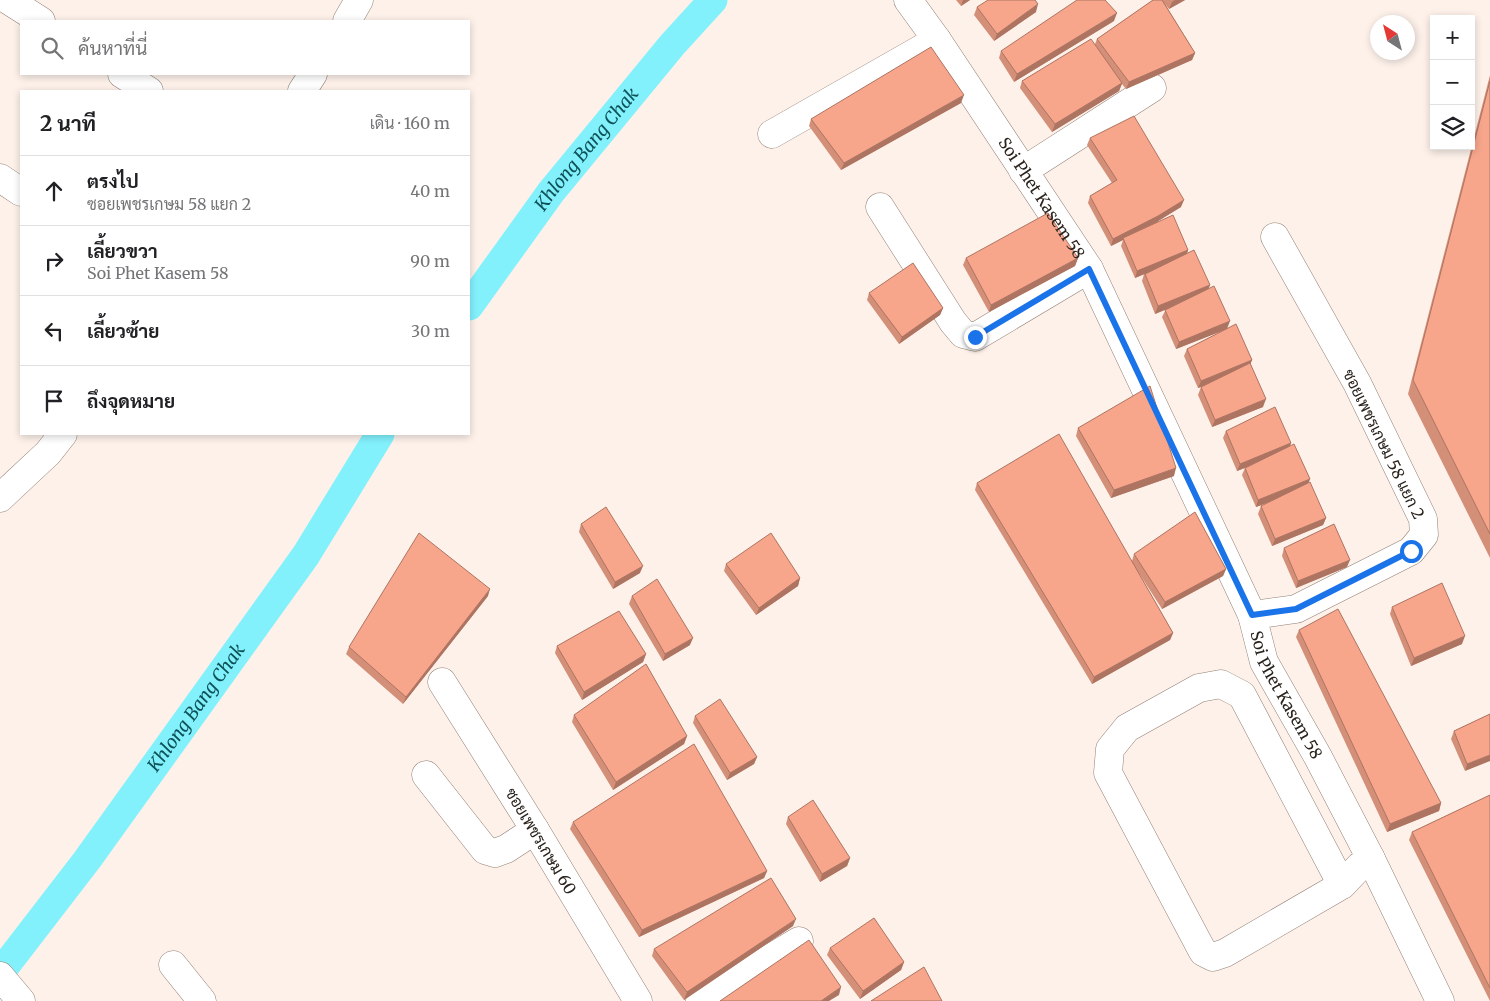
<!DOCTYPE html>
<html lang="th">
<meta charset="utf-8">
<style>
:root{--surface:#fff;--page:#f6f6f6;--text:#202124;--muted:#757577;--line:#e0e0e0}
body{margin:0;font-family:Merriweather,Sarabun,serif;background:var(--page);color:var(--text)}
.controls{position:absolute;right:15px;top:15px;display:grid;overflow:hidden;border-radius:0px;box-shadow:0 2px 8px #0003}
.controls button{width:45px;height:45px;display:grid;place-items:center;padding:0;border:0;border-bottom:1px solid var(--line);background:var(--surface);color:var(--text);font:25px sans-serif}
.compass{position:absolute;left:1370px;top:15px;width:45px;height:45px;border-radius:50%;background:var(--surface);box-shadow:0 2px 8px #0003;rotate:324deg}
.stop{position:absolute;width:15px;height:15px;margin:-11px;border:4px solid #1a73e8;border-radius:50%;background:#fff}
.stop.end{background:#1a73e8;border-color:#fff;box-shadow:0 1px 5px #0008}
.list{margin:0;padding:0;list-style:none}
h2{display:flex;justify-content:space-between;align-items:center;height:65px;margin:0;padding:0 20px;font-size:21px}
h2 small{font-size:16px;font-weight:400;color:var(--muted)}
.list li{display:grid;grid-template-columns:32px 1fr auto;gap:15px;align-items:center;box-sizing:border-box;height:70px;padding:0 20px;border-top:1px solid var(--line)}
.list b{display:block;font-size:19px;white-space:nowrap}
.list p{margin:0;font-size:16px;white-space:nowrap;color:var(--muted)}
.list em{font-size:16px;font-style:normal;color:var(--muted)}
.icon{flex:none;width:28px;height:28px;fill:none;stroke:currentColor;stroke-width:2;stroke-linecap:round;stroke-linejoin:round}
.map{position:relative;flex:none;width:1490px;height:1001px;overflow:hidden}
.search{position:absolute;background:var(--surface);box-shadow:0 2px 8px #0003;left:20px;top:20px;width:450px;height:55px;display:flex;align-items:center;gap:12px;box-sizing:border-box;padding:0 18px;border-radius:0px;color:var(--muted);font-size:19px}
.panel{position:absolute;background:var(--surface);box-shadow:0 2px 8px #0003;left:20px;top:90px;width:450px;height:345px;border-radius:0px}
.map>svg:first-child{display:block}
.lines{fill:none;stroke-linecap:round;stroke-linejoin:round}
.canal{stroke:#82f1fc;stroke-width:29}
.minor-casing{stroke:#938177;stroke-width:29}
.major-casing{stroke:#938177;stroke-width:29}
.minor{stroke:#fff;stroke-width:28}
.major{stroke:#fff;stroke-width:28}
.wall{fill:#d48f78}
.shaded-wall{fill:#ad7462}
.building{fill:#f7a68c;stroke:#ad7462}
.route{stroke:#1a73e8;stroke-width:6}
.labels{text-anchor:middle;stroke-width:4.5;stroke-linejoin:round;paint-order:stroke}
.street-label{font-size:16px;fill:#2a231e;stroke:#fff}
.water-label{font-size:18px;font-style:italic;fill:#0e5258;stroke:#fff}
</style>
<div class="map">
<svg width="1490" height="1001" viewBox="0 0 1490 1001">
<rect width="100%" height="100%" fill="#fdf1ea"/>
<g class="lines">
<g class="canal">
<path id="s1" d="M469,306L551,192L672,45L713,0"/>
<path id="s2" d="M0,973L87,860L306,555L380,434"/>
</g>
<defs>
<g id="minor">
<path d="M8,0L41,21"/>
<path id="s3" d="M908,0L937,40L1089,269L1252,615L1264,662L1318,757L1371,859L1440,1001"/>
<path d="M347,21L359,0"/>
<path d="M122,74L149,91"/>
<path d="M302,91L313,74"/>
<path d="M772,134L937,40"/>
<path d="M1023,171L1152,88"/>
<path d="M0,178L21,192"/>
<path d="M880,207L953,322L963,334L975,337L1089,269"/>
<path d="M0,498L48,453L63,434"/>
<path d="M1252,615L1296,609L1411,551L1424,535L1423,519L1357,383L1275,237"/>
<path d="M442,682L535,830L638,1001"/>
<path d="M426,775L485,850L495,853L506,849L535,830"/>
<path d="M1342,885L1242,695L1221,684L1199,688L1127,728L1110,749L1108,773L1203,952L1213,957L1225,953L1342,885L1360,866L1371,859"/>
<path d="M173,965L202,1001"/>
<path d="M700,1001L799,941"/>
</g>
<path id="major" d="M0,976L21,1001"/>
</defs>
<use href="#minor" class="minor-casing"/>
<use href="#major" class="major-casing"/>
<use href="#minor" class="minor"/>
<use href="#major" class="major"/>
</g>
<path class="wall" d="M956,0H970L961,6Z
M1153,0H1185L1169,9L1165,4L1195,53L1192,60L1126,89L1122,84L1119,91L1052,132L1020,88L1022,81L1095,44L1097,39Z
M977,7L1036,12L994,41L974,15Z
M1114,21L1014,82L999,58L1001,51Z
M1490,75V558L1408,394Z
M961,103L841,170L809,126L811,119Z
M1090,138L1181,207L1158,221L1188,250L1187,253L1210,285L1208,289L1227,329L1252,360L1250,365L1263,407L1212,427L1198,395L1201,387L1206,385L1198,388L1184,356L1187,349L1227,329L1176,349L1162,317L1166,309L1155,314L1142,281L1144,274L1135,278L1121,246L1123,240L1111,246L1088,203L1090,196L1112,183L1087,145Z
M966,258H1078L1075,266L989,312L963,265Z
M869,293L943,308L940,315L899,344L867,300Z
M1078,428L1174,476L1111,498L1076,436Z
M1226,431L1291,443L1290,446L1310,479L1308,483L1326,518L1323,525L1272,546L1258,514L1261,506L1273,501L1256,507L1242,475L1245,468L1237,471L1223,438Z
M977,483L1132,561L1134,554L1226,569L1223,576L1162,609L1135,567L1173,633L1170,640L1092,684L975,490Z
M581,524L640,573L613,589L579,532Z
M1284,548L1347,567L1296,588L1282,556Z
M726,564L800,578L798,586L756,615L724,571Z
M488,596L403,704L346,654L349,647Z
M632,596L690,645L663,661L629,604Z
M1392,607L1462,644L1411,666L1390,614Z
M1299,630L1441,803L1439,811L1387,832L1296,637Z
M557,646L646,654L643,662L582,700L555,653Z
M1490,714L1465,771L1451,739L1454,731Z
M574,715L687,736L684,744L613,790L572,722Z
M695,716L757,757L754,764L727,780L693,723Z
M1490,795V1001L1409,840L1412,832Z
M788,817L850,858L847,866L820,882L786,824Z
M573,822L767,871L764,878L639,937L570,829Z
M793,926L684,1000L652,956L654,949Z
M830,948L904,962L901,970L860,999L827,955Z"/>
<path class="shaded-wall" d="M963,0H970L961,6Z
M1175,0H1185L1169,9L1172,2Z
M1038,4L1036,12L994,41L997,34Z
M1117,13L1114,21L1014,82L1017,74Z
M1195,53L1192,60L1126,89L1129,82Z
M1122,83L1119,91L1052,132L1055,124Z
M964,95L961,103L841,170L844,163Z
M1184,200L1181,207L1155,223L1123,238V240L1111,246L1113,239Z
M1188,250L1186,257L1135,278L1137,271Z
M1078,258L1075,266L989,312L991,305Z
M1210,285L1207,293L1155,314L1158,306Z
M943,308L940,315L899,344L902,337Z
M1230,321L1227,329L1176,349L1179,342Z
M1252,360L1249,367L1198,388L1201,381Z
M1266,399L1263,407L1212,427L1215,420Z
M1291,443L1288,450L1237,471L1240,464Z
M1176,468L1174,476L1111,498L1114,490Z
M1310,479L1307,487L1256,507L1258,500Z
M1326,518L1323,525L1272,546L1275,539Z
M1350,560L1347,567L1296,588L1298,581Z
M643,566L640,573L613,589L615,582Z
M1226,569L1223,576L1162,609L1165,602Z
M800,578L798,586L756,615L759,608Z
M490,589L488,596L403,704L406,697Z
M1173,633L1170,640L1092,684L1094,677Z
M1465,636L1462,644L1411,666L1414,658Z
M693,638L690,645L663,661L665,654Z
M646,654L643,662L582,700L584,692Z
M687,736L684,744L613,790L616,782Z
M1490,755V761L1465,771L1467,764Z
M757,757L754,764L727,780L730,773Z
M1441,803L1439,811L1387,832L1390,824Z
M850,858L847,866L820,882L822,874Z
M767,871L764,878L639,937L642,930Z
M796,919L793,926L684,1000L687,992Z
M904,962L901,970L860,999L863,991Z
M841,987L839,995L829,1001H821Z"/>
<path class="building" d="M988,0H1035L1038,4L997,34L977,7Z
M1077,0H1105L1117,13L1017,74L1001,51Z
M1153,0H1162L1195,53L1129,82L1097,39Z
M1091,39L1122,83L1055,124L1022,81Z
M931,47L964,95L844,163L811,119Z
M1490,81V534L1413,380Z
M1134,116L1184,200L1158,216L1113,239L1090,196L1117,180L1090,138Z
M1048,213L1078,258L991,305L966,258Z
M1173,215L1188,250L1137,271L1123,238Z
M1194,250L1210,285L1158,306L1145,274Z
M913,263L943,308L902,337L869,293Z
M1214,286L1230,321L1179,342L1165,310Z
M1236,324L1252,360L1201,381L1187,349Z
M1250,363L1266,399L1215,420L1201,387Z
M1150,386L1176,468L1114,490L1078,428Z
M1275,407L1291,443L1240,464L1226,431Z
M1059,434L1173,633L1094,677L977,483Z
M1294,444L1310,479L1258,500L1245,468Z
M1310,482L1326,518L1275,539L1261,506Z
M606,507L643,566L615,582L581,524Z
M1195,512L1226,569L1165,602L1134,554Z
M1334,524L1350,560L1298,581L1284,548Z
M419,533L490,589L406,697L349,647Z
M771,533L800,578L759,608L726,564Z
M657,579L693,638L665,654L632,596Z
M1442,583L1465,636L1414,658L1392,607Z
M1338,609L1441,803L1390,824L1299,630Z
M619,611L646,654L584,692L557,646Z
M646,664L687,736L616,782L574,715Z
M720,699L757,757L730,773L695,716Z
M1490,714V755L1467,764L1454,731Z
M694,744L767,871L642,930L573,822Z
M1490,795V988L1412,832Z
M813,800L850,858L822,874L788,817Z
M771,878L796,919L687,992L654,949Z
M874,918L904,962L863,991L830,948Z
M809,940L841,987L821,1001H720Z
M924,967L942,1001H871Z"/>
<g class="lines">
<path class="route" d="M975,337L1089,269L1252,615L1296,609L1411,551"/>
</g>
<g class="labels">
<g class="street-label">
<text dy="6" stroke="none"><textPath href="#s3" startOffset="239">Soi Phet Kasem 58</textPath></text>
<text transform="translate(1384 444) rotate(64)" y="6">ซอยเพชรเกษม 58 แยก 2</text>
<text dy="6" stroke="none"><textPath href="#s3" startOffset="794">Soi Phet Kasem 58</textPath></text>
<text transform="translate(541 841) rotate(59)" y="6">ซอยเพชรเกษม 60</text>
</g>
<g class="water-label">
<text dy="6" stroke="none"><textPath href="#s1" startOffset="196">Khlong Bang Chak</textPath></text>
<text dy="6" stroke="none"><textPath href="#s2" startOffset="330">Khlong Bang Chak</textPath></text>
</g>
</g>
</svg>
<div class="controls">
<button>+</button>
<button>−</button>
<button><svg class="icon" aria-label="layers" viewBox="0 0 24 24"><path d="M12 4l9 5-9 5-9-5zM3 14l9 5 9-5"/></svg></button>
</div>
<svg class="compass" viewBox="-18 -18 36 36"><path d="M0-13l5 13h-10z" fill="#e53935"/><path d="M0 13l5-13h-10z" fill="#757577"/></svg>
<div class="stop" style="left:1411px;top:551px"></div>
<div class="stop end" style="left:975px;top:337px"></div>
<div class="search"><svg class="icon" aria-label="search" viewBox="0 0 24 24"><circle cx="10" cy="10" r="6"/><path d="M15 15l6 6"/></svg>ค้นหาที่นี่</div>
<section class="panel">
<h2>2 นาที<small>เดิน · 160 m</small></h2>
<ul class="list">
<li><svg class="icon" aria-label="ahead" viewBox="0 0 24 24"><path d="M12 20V5M6 11l6-6 6 6"/></svg><div><b>ตรงไป</b><p>ซอยเพชรเกษม 58 แยก 2</p></div><em>40 m</em></li>
<li><svg class="icon" aria-label="right" viewBox="0 0 24 24"><path d="M7 20v-9h11M14 6l5 5-5 5"/></svg><div><b>เลี้ยวขวา</b><p>Soi Phet Kasem 58</p></div><em>90 m</em></li>
<li><svg class="icon" aria-label="left" viewBox="0 0 24 24"><path d="M17 20v-9H6M10 6l-5 5 5 5"/></svg><div><b>เลี้ยวซ้าย</b></div><em>30 m</em></li>
<li><svg class="icon" aria-label="arrive" viewBox="0 0 24 24"><path d="M6 21V4h12l-3 4 3 4H6"/></svg><div><b>ถึงจุดหมาย</b></div></li>
</ul>
</section>
</div>
